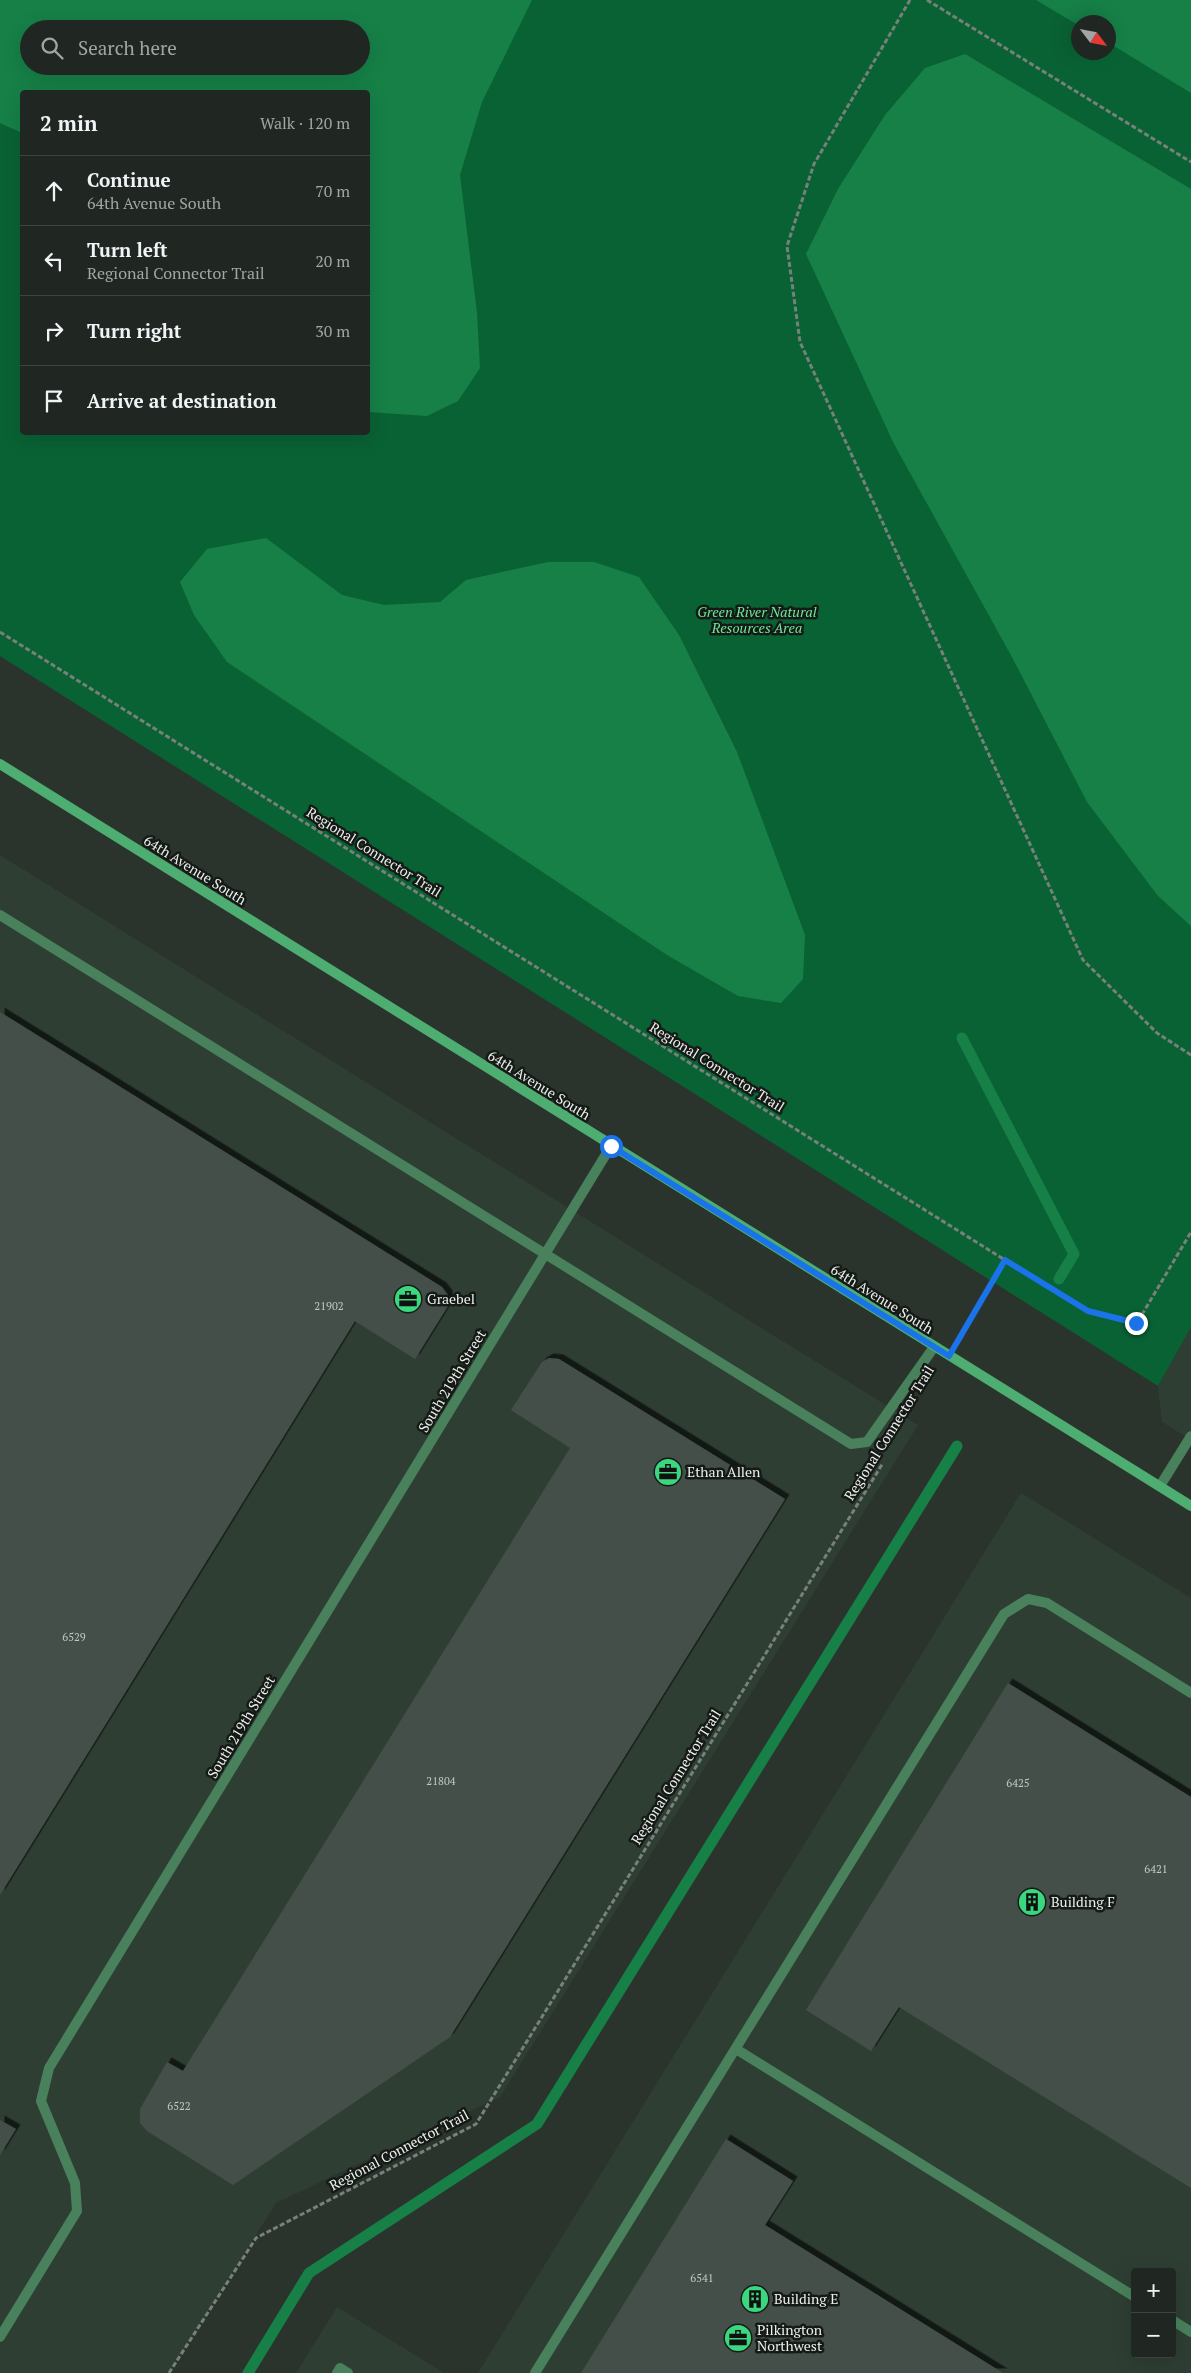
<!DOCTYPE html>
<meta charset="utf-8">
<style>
:root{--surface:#202722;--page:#2d332f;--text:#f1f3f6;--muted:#a2a5a5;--line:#3d4440}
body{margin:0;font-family:"PT Serif",serif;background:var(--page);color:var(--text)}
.controls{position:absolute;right:15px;bottom:15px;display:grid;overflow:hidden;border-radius:5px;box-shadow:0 5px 20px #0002}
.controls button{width:45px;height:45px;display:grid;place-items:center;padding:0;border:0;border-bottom:1px solid var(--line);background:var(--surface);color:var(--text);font:25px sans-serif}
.compass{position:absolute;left:1071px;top:15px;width:45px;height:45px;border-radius:50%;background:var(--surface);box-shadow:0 5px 20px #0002;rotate:122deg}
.stop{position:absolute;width:15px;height:15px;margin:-11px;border:4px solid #1a73e8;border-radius:50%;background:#fff}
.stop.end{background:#1a73e8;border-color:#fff;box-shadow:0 1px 5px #0008}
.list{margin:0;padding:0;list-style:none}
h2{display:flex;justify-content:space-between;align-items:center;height:65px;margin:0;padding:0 20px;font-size:21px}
h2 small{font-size:16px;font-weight:400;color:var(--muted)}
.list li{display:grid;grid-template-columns:32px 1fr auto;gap:15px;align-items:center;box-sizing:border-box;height:70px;padding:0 20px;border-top:1px solid var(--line)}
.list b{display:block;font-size:19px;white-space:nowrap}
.list p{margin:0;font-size:16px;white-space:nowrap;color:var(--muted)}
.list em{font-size:16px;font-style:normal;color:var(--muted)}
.icon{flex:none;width:28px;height:28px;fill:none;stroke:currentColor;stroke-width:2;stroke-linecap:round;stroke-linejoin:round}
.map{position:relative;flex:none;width:1191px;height:2373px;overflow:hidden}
.search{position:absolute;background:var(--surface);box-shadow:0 5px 20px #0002;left:20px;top:20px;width:350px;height:55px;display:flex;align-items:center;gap:12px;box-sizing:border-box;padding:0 18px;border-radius:28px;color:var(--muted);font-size:19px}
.panel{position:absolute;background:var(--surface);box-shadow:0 5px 20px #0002;left:20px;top:90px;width:350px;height:345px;border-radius:5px}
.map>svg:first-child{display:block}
.built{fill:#2e3e33;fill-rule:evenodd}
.green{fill:#096234;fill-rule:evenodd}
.water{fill:#168047;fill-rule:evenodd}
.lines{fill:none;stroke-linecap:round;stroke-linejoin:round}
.stream{stroke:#168047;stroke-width:11}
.building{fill:#455048;filter:url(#shadow)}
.path{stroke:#78807a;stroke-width:3;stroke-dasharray:5 2.5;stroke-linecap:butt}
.lane{stroke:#48815b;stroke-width:10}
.secondary{stroke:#4ead70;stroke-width:10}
.route{stroke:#1a73e8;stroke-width:6}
.labels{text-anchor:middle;stroke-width:5;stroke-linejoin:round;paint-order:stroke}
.number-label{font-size:11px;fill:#c1c8c2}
.park-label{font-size:14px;font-style:italic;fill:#6ce899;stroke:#161a17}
.street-label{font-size:14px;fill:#eaf0eb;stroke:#161a17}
.poi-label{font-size:14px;fill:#eaf0eb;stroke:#161a17;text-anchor:start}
</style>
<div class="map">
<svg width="1191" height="2373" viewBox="0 0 1191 2373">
<defs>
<filter id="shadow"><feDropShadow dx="4.5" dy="-4.5" stdDeviation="0" flood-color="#0009"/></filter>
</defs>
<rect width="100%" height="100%" fill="#2a342d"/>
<path class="built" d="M0,855L918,1425L500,2097L276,2203L170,2373H0Z
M1191,1327V1440L1162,1422L1158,1386Z
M1021,1493L1191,1598V2373H478ZM1135,2272H1172V2354H1135Z
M337,2307L444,2373H296Z"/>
<path class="green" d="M0,0H1191V1327L1158,1386L0,656ZM1078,22H1108V52H1078ZM29,29H361V66H29ZM22,92H368V432H22Z"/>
<path class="water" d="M0,0H532L482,102L460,175L477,313L480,368L458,401L427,416L368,412V92H22V133L0,123ZM29,29H361V66H29Z
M1036,0H1191V93L1109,43L1108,22H1078V25Z
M965,54L1191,189V926L1158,896L1087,802L1013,659L894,444L806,254L838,189L885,115L925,68Z
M266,538L342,595L384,605L440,602L466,580L548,562H594L639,577L679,635L737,752L805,935L803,979L781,1003L738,996L667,955L227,662L194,615L180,582L207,549Z"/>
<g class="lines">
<path class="stream" d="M962,1038L1074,1254L1059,1279
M248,2373L309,2273L537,2124L957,1446"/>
</g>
<path class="building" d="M0,1012L442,1287L448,1295V1306L415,1359L355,1321L0,1895Z
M549,1358L559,1359L785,1499L450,2037L233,2185L147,2131L140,2123V2109L167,2062L183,2071L570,1448L511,1410L542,1362Z
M1008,1683L1191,1797V2188L899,2007L871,2051L806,2010Z
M0,2120L16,2129L0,2155Z
M726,2139L793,2181L765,2225L1003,2373H581Z"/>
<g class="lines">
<path class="path" d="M910,0L814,164L787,246L800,342L1083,960L1157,1033L1191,1055
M927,0L1191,162
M0,632L1005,1260L962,1334
M1005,1260L1088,1311L1137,1323L1191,1232
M169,2373L256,2238L476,2124L883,1463"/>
<path class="lane" d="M0,915L851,1444L867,1442L934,1347
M1160,1486L1191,1436
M736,2049L1135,2297
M1172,2320L1191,2332
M0,2337L77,2211L75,2183L41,2101L49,2068L611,1146
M337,2373L340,2368L348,2373
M535,2373L1004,1614L1028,1599L1047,1603L1191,1693"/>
<path class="secondary" d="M0,764L1191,1506"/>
</g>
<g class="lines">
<path class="route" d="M611,1146L949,1356L1005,1260L1088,1311L1136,1323"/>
</g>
<defs>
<symbol id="office-disc" viewBox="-11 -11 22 22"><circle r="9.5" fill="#3bd77e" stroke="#161a17"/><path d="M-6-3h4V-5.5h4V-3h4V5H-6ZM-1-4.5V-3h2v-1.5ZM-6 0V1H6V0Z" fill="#111"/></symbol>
<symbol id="building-disc" viewBox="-11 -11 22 22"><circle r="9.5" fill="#3bd77e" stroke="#161a17"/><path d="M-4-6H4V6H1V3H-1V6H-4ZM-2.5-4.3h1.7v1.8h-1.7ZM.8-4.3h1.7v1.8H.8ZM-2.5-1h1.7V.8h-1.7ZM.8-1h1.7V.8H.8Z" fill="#111"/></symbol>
</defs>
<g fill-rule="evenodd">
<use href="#office-disc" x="392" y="1283" width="32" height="32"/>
<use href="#office-disc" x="652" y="1456" width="32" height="32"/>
<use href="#building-disc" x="1016" y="1886" width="32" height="32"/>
<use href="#building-disc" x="739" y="2283" width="32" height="32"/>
<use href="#office-disc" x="722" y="2322" width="32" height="32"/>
</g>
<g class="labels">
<g class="number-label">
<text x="329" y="1310">21902</text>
<text x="74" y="1641">6529</text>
<text x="441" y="1785">21804</text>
<text x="1018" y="1787">6425</text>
<text x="1156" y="1873">6421</text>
<text x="179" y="2110">6522</text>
<text x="702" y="2282">6541</text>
</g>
<g class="park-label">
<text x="757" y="617">Green River Natural<tspan x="757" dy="16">Resources Area</tspan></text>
</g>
<g class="street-label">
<text transform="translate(374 852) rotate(32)" y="5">Regional Connector Trail</text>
<text transform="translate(195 870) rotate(32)" y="5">64th Avenue South</text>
<text transform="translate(717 1067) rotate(32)" y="5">Regional Connector Trail</text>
<text transform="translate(539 1085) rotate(32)" y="5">64th Avenue South</text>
<text transform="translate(882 1299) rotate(32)" y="5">64th Avenue South</text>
<text transform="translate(452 1381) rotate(-59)" y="5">South 219th Street</text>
<text transform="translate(889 1433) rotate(-58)" y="5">Regional Connector Trail</text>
<text transform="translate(241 1727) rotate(-59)" y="5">South 219th Street</text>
<text transform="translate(676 1777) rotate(-58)" y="5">Regional Connector Trail</text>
<text transform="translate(399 2150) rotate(-28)" y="5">Regional Connector Trail</text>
</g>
<g class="poi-label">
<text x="427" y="1304">Graebel</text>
<text x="687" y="1477">Ethan Allen</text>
<text x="1051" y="1907">Building F</text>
<text x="774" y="2304">Building E</text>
<text x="757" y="2335">Pilkington<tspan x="757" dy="16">Northwest</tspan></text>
</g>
</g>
</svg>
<div class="controls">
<button>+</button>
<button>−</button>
</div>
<svg class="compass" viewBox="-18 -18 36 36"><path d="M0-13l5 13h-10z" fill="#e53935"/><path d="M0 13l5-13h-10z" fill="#a2a5a5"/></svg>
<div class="stop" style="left:611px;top:1146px"></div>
<div class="stop end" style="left:1136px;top:1323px"></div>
<div class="search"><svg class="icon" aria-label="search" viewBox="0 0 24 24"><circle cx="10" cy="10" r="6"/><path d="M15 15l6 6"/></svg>Search here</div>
<section class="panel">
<h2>2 min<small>Walk · 120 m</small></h2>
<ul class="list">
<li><svg class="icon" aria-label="ahead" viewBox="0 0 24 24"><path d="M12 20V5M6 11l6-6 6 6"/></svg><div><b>Continue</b><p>64th Avenue South</p></div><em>70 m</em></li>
<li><svg class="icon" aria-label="left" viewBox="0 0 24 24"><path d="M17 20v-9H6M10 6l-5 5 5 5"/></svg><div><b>Turn left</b><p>Regional Connector Trail</p></div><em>20 m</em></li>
<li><svg class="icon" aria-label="right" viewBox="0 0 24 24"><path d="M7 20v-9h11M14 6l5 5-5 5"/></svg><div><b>Turn right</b></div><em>30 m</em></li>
<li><svg class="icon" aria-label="arrive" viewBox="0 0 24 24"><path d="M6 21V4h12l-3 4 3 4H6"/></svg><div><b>Arrive at destination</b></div></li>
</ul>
</section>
</div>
